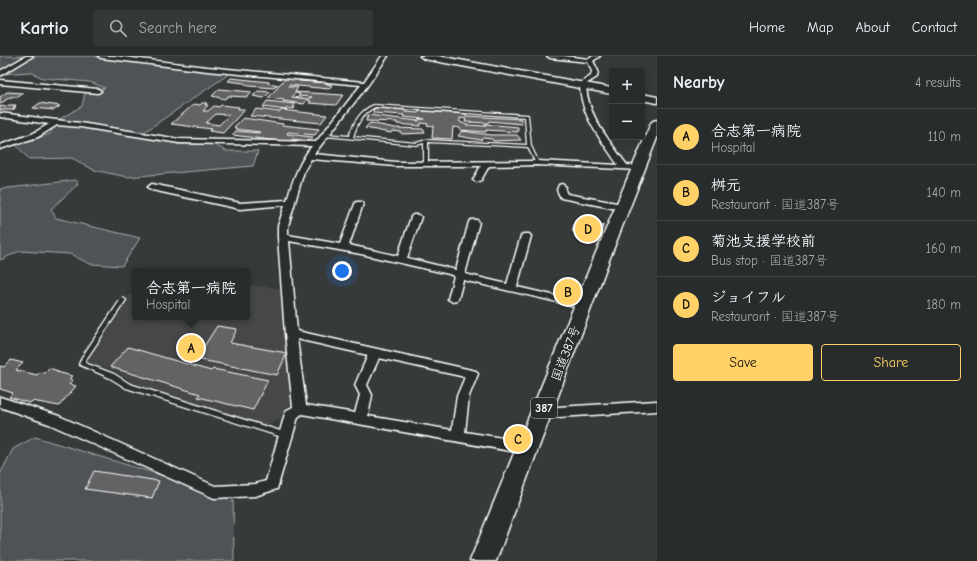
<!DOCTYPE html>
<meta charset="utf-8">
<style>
:root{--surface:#292c2c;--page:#353838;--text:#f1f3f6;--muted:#a5a7a9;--line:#454848;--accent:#ffd166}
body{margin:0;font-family:"Comic Neue","Klee One",sans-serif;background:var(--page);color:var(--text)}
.controls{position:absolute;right:12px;top:12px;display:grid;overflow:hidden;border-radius:4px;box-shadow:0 2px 10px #0003}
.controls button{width:36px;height:36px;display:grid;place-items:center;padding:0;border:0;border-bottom:1px solid var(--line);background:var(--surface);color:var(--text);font:20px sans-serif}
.you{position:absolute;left:342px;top:215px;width:14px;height:14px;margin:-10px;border:3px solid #fff;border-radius:50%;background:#1a73e8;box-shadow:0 0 0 6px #1a73e833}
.badge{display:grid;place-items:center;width:26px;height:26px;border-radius:50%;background:var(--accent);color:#111;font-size:13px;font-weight:700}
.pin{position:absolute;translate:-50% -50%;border:2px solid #fff;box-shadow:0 1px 4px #0006}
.popup{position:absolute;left:132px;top:212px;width:118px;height:52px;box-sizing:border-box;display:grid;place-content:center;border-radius:4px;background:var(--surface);filter:drop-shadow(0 1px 3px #0005);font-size:13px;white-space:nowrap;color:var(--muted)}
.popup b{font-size:15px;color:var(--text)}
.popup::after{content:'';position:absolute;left:50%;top:100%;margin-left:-8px;border:8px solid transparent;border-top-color:var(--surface)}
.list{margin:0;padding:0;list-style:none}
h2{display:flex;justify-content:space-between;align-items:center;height:52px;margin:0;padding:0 16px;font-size:17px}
h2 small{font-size:13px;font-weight:400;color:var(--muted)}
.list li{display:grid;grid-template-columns:26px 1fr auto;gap:12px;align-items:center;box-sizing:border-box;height:56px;padding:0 16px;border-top:1px solid var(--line)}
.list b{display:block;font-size:15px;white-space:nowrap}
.list p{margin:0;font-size:13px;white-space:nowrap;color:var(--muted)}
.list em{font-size:13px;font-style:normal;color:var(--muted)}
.actions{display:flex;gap:8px;padding:12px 16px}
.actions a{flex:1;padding:9px 0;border:1px solid var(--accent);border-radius:4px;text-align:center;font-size:14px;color:var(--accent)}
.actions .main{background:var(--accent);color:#111}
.icon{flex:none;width:22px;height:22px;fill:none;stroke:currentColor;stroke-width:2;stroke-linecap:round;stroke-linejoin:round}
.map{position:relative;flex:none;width:657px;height:505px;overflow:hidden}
header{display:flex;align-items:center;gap:24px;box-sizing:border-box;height:56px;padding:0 20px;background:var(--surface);border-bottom:1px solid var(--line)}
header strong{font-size:19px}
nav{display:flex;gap:22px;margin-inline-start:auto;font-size:14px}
.search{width:280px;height:36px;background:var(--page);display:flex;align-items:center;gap:10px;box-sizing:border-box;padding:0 14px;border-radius:4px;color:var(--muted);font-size:15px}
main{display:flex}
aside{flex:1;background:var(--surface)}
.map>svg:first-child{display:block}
.built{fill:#444748}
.green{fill:#505354;stroke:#a8a9aa}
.building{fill:#636465;stroke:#fff;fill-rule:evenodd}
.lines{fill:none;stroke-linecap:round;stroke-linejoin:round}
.service-casing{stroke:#fff;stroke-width:2.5}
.minor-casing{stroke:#fff;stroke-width:3}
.primary-casing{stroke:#fff;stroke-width:3}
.trunk-casing{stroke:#fff;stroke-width:3}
.service{fill:#2a2d2e;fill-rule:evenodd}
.minor{fill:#2a2d2e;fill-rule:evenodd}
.primary{fill:#2a2d2e;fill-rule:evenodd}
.trunk{fill:#2a2d2e;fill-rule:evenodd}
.labels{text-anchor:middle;stroke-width:3;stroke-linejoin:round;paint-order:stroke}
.shield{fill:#2a2d2e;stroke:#bfc0c0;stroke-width:1}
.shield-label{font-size:12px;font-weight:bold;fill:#fff}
.street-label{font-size:13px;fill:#fff;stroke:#2a2d2e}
</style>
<header>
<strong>Kartio</strong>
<div class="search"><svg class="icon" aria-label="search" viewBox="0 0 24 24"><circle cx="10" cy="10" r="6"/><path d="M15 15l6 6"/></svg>Search here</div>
<nav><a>Home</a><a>Map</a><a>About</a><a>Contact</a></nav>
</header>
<main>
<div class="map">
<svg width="657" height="505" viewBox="0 0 657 505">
<rect width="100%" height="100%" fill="#373a3b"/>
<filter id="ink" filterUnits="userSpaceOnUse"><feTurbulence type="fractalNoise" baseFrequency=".025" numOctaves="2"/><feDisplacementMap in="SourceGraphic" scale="8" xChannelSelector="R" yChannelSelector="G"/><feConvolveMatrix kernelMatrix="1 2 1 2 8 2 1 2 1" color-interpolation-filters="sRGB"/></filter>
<g filter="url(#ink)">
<path class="built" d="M247,229L280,232L287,278L293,345L282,363L265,369L138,330L116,315L85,306L130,239H135V261H247Z"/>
<path class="green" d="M0,0H95L99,2L229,18L140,79L178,88H213L226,95H258L253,110L127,121L94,114L72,102L29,103L16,89L50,78L58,64L82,50L85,37L105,32L90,26L43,22L30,16L0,18Z
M76,124L78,128L51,153L56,162L140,182L122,210L90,208L70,198L20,195L0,204V133Z
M35,381L233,441L234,505H0V418L13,393Z"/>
<path class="building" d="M231,22L269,26L268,27L279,29L286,22L300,24L299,25L328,27L327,28L332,29L329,33L289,29L288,31H298L295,36L343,39L336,49L309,47L311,45L307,44L304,48L283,45L284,44L268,42L278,31L276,30L274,32L249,30L244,27L228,25ZM295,37L300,38L298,40L312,41L307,43L292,41Z
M219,33L252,36L248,41L228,40L225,43L212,40Z
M258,35L270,36L264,42L253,40Z
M7,36L24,37L18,41H10L0,48V41Z
M267,45L295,48L293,51H295L294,53L287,52L285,54L263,51Z
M40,47L60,50L54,54L33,52Z
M202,47H207L205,49H208L203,55H208L214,50L219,51L221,49L239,51L238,53H245L223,77L209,75L212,73L171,68L194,48L200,49ZM216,58L229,59L219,69L206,67Z
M9,49H16L13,51H16L13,54H0V50L6,51Z
M374,52L405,54V56L418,57L419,55L466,58V60L521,63L522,68L489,65L488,67L465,66L466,63L460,62V66L467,69L485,70V68L518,71V76L486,74V76L460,74V72L453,71L452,83L432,82L433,70L427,69L428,68L421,67L420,70L397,68V66L366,65L368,59L419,65V63H425L403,61L404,59L373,57Z
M256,53L280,56L282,54L327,59L321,67L250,60Z
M243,62L283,68L282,69L319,73L315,79L288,76L287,78L313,81L310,85L292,83L291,85L271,84L232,79L236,75L259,77L260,76L235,73L236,72L234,71Z
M370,67L395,72L423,73L425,77L402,78L401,76L392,75L391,77L365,72Z
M462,75L491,79H517L521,84L493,85L492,83L483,82L481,84L458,80Z
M576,163L603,169L600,181L572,175Z
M576,163L603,169L600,181L572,175Z
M217,270L237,273L230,287L287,297L277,319L196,303Z
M128,291L211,315L213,313L268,324L253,354L198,341L200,338L110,311Z
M11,304L23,307L16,314L37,319L40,316L44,317L49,312L58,315L57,316L72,320L69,323L73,324L69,328L76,330L59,350L32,345L30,347L9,341L13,337L0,333V310L4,311Z
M94,415L159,425L152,442L85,433Z"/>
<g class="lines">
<defs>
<path id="service" d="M374,49L528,59L531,90L539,107L536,108L528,91L428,86V109L426,110L424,109V87L416,89L325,80L323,79L325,78L349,80C354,67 360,54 374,49ZM375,51L525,61L527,89L426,84L416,87L353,81C357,68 362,57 375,51Z
M123,242L126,244L87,302L85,307L114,318L130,328L287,377L288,379L287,381L285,382L126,332L110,322L80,309L79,308L82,301L121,243Z"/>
<path id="minor" d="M26,0H33L0,20V15Z
M98,0H115L207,11L364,26L382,0H388L368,29L314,98L396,106L537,105L618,109C601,83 580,60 580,27L591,20L592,15L588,6L550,2L547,0H564L589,3L593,0H600L593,5L598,15L597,21L586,28C587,60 609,84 627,109L641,110V114L537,109L489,110L481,124L477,126L473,124L481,110H396L311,103L304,115L288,170V179L340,188L355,148L356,146H362L363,148L349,189L398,200L411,161L413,159H419L421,161L407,202L456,214L469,166L471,164H477L479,166L465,218L507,228L521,180L523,178H529L531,180L517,231L587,247L588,249L587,251L583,252L463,224L458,243L453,246L448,243L454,220L449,218L361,198L289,185L297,275L476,315L478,318L469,340L465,376L527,386L532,388L534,392L532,396L527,398L302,358L298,361L277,433L255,440L214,442L49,368L0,351V341L59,360L215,430L255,428L266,425L285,358L287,354L293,351L285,278L278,181V170L285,149L240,153L152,134L148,131L152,128L240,147L287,144C293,124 299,106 312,90L179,87L80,71L57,69L38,81L0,93V89L32,78L49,68L0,61V57L80,67L179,83L316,86L361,29L207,15L101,2ZM297,283L368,299L355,329L360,339L355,357L306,349ZM379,302L465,321L457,340L452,374L368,360L372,339L367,329Z
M0,24L98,33L101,35L98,37L0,28Z
M562,128L566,131L565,134L567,138L622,148L626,151L622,154L561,142L557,134L559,129Z
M657,345V355L542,362L537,361L535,357L537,353L542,352Z"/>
<path id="primary" d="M420,0H438L612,32V38L424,3Z
M642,38L657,41V47L642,44Z"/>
<path id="trunk" d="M657,64V82L611,199L496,505H470L595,199L651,67L653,65Z"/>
</defs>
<use href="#service" class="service-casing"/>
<use href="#minor" class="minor-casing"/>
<use href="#primary" class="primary-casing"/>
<use href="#trunk" class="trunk-casing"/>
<use href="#service" class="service"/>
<use href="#minor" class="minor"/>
<use href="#primary" class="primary"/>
<use href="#trunk" class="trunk"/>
</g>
</g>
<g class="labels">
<rect class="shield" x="531" y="342" width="26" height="20" rx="3"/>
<g class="shield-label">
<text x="544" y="356">387</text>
</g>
<g class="street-label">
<text transform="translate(565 297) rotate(-69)" y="5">国道387号</text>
</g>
</g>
</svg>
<div class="controls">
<button>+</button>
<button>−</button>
</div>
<div class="you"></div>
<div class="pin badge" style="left:191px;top:292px">A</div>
<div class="popup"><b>合志第一病院</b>Hospital</div>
<div class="pin badge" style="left:568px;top:236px">B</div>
<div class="pin badge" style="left:518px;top:383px">C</div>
<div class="pin badge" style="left:588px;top:173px">D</div>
</div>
<aside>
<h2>Nearby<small>4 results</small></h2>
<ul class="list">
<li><span class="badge">A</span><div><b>合志第一病院</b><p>Hospital</p></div><em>110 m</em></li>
<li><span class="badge">B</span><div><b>桝元</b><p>Restaurant · 国道387号</p></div><em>140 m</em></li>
<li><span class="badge">C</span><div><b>菊池支援学校前</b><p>Bus stop · 国道387号</p></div><em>160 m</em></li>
<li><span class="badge">D</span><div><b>ジョイフル</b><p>Restaurant · 国道387号</p></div><em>180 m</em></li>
</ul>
<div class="actions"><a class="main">Save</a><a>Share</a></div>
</aside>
</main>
